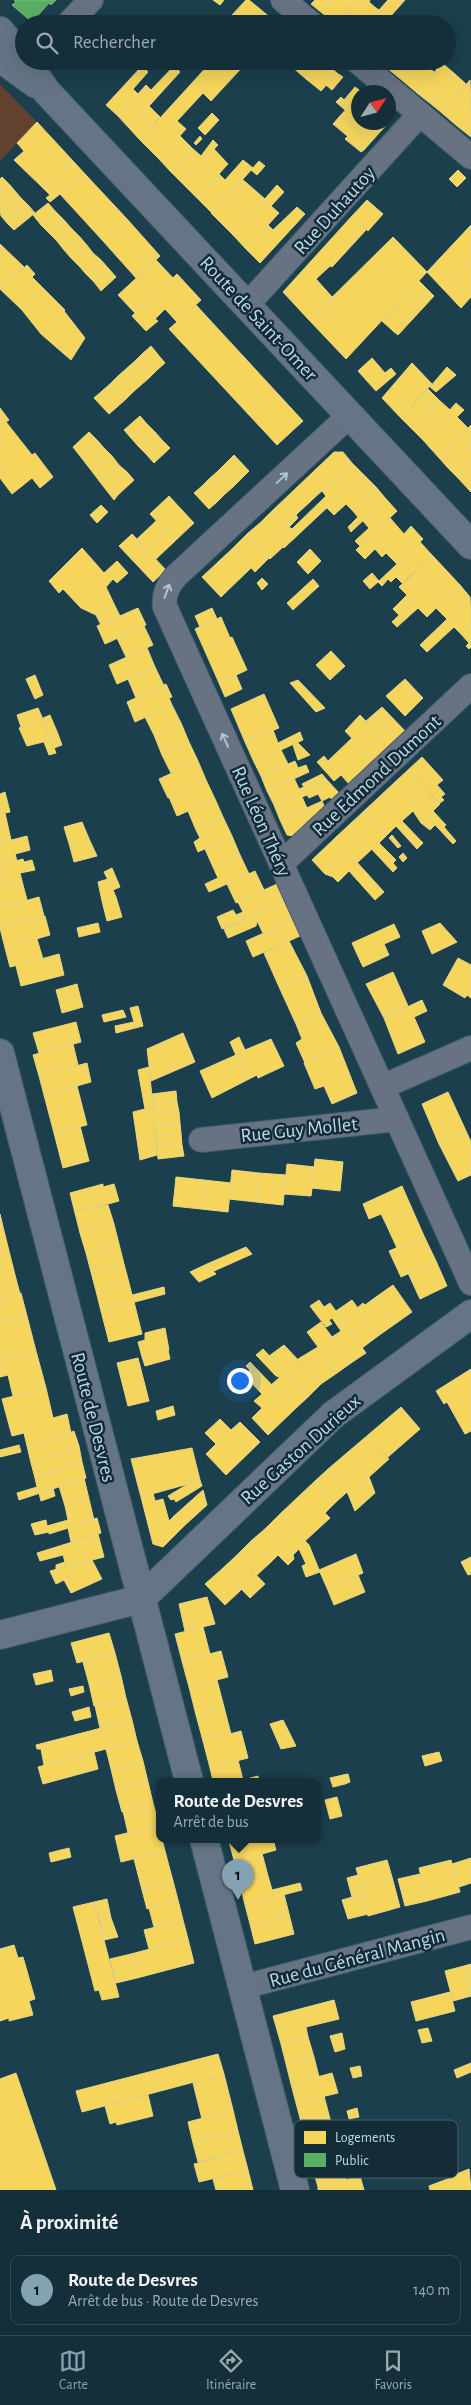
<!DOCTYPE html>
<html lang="fr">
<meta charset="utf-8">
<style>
:root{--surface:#142f3a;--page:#213b45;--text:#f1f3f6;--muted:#9da9af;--line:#334a54;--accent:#84a3b2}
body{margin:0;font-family:"Alegreya Sans",sans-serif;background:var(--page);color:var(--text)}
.compass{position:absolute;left:351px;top:85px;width:45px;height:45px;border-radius:50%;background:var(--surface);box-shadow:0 5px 20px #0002;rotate:54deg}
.you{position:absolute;left:239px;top:1380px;width:18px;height:18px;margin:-12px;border:4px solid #fff;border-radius:50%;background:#1a73e8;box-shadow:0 0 0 8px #1a73e833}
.badge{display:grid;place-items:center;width:32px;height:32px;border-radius:50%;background:var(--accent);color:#111;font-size:16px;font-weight:700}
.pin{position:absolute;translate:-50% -41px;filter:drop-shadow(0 1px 2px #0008)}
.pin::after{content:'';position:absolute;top:26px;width:18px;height:15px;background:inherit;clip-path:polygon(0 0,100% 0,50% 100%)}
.popup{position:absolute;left:156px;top:1778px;width:165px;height:65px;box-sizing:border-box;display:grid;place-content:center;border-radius:10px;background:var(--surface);filter:drop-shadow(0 1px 4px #0005);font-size:16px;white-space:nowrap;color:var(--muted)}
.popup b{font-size:19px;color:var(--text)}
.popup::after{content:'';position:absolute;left:50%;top:100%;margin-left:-10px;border:10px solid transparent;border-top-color:var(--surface)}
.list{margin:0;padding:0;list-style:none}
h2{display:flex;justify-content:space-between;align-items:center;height:65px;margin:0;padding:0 20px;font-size:21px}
h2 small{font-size:16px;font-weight:400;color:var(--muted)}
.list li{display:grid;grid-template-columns:32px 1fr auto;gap:15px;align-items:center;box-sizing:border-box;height:70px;margin:0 10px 10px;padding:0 10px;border:1px solid var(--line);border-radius:10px}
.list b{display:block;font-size:19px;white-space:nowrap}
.list p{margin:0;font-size:16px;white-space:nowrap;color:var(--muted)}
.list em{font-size:16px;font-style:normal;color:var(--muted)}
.icon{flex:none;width:28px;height:28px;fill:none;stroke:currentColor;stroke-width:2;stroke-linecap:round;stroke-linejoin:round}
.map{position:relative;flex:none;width:471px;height:2190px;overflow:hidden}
.search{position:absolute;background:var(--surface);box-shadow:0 5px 20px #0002;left:15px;right:15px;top:15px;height:55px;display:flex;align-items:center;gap:12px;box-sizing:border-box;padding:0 18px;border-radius:28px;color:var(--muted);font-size:19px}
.sheet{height:145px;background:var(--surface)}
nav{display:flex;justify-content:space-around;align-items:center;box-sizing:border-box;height:70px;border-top:1px solid var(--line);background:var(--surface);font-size:14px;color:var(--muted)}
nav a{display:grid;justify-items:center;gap:2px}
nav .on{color:var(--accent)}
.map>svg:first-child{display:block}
.green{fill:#61422f}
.homes{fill:#f6d55c;stroke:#e5d686}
.public{fill:#5aae61;stroke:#77bb8a}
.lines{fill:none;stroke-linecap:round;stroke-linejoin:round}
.street-casing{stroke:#3f5c68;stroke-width:26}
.secondary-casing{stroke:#3f5c68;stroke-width:30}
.street{stroke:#677382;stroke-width:24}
.secondary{stroke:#657585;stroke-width:28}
.oneway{stroke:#abc5d4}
.labels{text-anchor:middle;stroke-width:5;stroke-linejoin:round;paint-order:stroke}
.street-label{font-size:20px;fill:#bcd9e8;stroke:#142c38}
.key{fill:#142c38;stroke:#46606d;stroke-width:1}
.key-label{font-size:14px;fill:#bcd9e8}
</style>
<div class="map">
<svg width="471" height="2190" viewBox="0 0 471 2190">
<rect width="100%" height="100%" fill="#1b3f4d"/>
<path class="green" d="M0,84L37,122L0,161Z"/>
<path class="homes" d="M213,0H224L220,5Z
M246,0H249L260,9L246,24H243L232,15Z
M315,0H333L322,13L311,4Z
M333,0H357L337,24L322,13Z
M357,0H370L369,2L376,8L363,24H347L342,19Z
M388,0H405L389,18L395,24H363L376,8L379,10Z
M260,9L278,24H246Z
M212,61H248L211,101L203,93L177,121L186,129L159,159L140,140Z
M295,61H323L306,79L291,66Z
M323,61L337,73L321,91L306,79Z
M379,61H393L387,68Z
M393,61H420L403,81L387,68Z
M420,61H427L425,65L434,72L417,93L403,81Z
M442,63L455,74L431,104L417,93Z
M142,66L148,72L133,89L138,94L118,116L106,105Z
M174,66L180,72L129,128L118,116L146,85L151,90Z
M337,73L343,77L332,90L326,85Z
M455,74L466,84L442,113L431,104Z
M470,80L471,109L457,126L442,113Z
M355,87L362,92H358V112L344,100Z
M341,97L350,105L345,110L336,102Z
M350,105L358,112L349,123L340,116Z
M149,106L160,117L140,140L129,128Z
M471,109V137L457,126Z
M358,112V122H370L380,132L371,142L349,123Z
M212,113L219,120L205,135L198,128Z
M340,116L371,142L364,150L333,124Z
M37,122L74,162L43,188L14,160L24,151L17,143Z
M370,122H388V123L380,132Z
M180,136L192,148L171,172L159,159Z
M200,136L202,139L196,145L194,143Z
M348,136L364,150L361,152L345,139Z
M213,140L218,145L182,183L171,172L192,148L201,156Z
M214,149L228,164L197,198L182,183Z
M243,160L253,168L212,213L197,198L219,174L225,180Z
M259,161L265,166L257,175L251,170Z
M74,162L85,174L50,202L46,198L50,195L43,188Z
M458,170L466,178L457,187L449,179Z
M85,174L127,219L103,241L60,194Z
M2,177L9,184L0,191V179Z
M242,179L265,199L233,235L211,213Z
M9,184L15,191L0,204V191Z
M277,185L284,192L271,206L279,213L246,249L233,235Z
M15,191L21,198L6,212L2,207L0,209V204Z
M21,198L26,203L11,218L6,212Z
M367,200L383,214L368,231L352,216Z
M26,203L28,205L7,223L1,216L6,212L11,218Z
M48,203L56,212L41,225L33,215Z
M28,205L35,213L14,230L7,223Z
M2,207L6,212L1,216L0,209Z
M297,207L305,214L260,263L246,249L268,225L273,230Z
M56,212L64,220L49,233L41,225Z
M352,216L366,230L332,267L330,266L316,279L333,298L309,320L283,292Z
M127,219L160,256L136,278L103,241Z
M64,220L71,228L57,241L49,233Z
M471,225V260L444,290L427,272Z
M71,228L79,236L64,250L57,241Z
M79,236L86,244L71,258L64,250Z
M393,237L427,272L346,359L309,320Z
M0,244L24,267L0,289Z
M86,244L93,253L79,266L71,258Z
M93,253L101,260L86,274L79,266Z
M101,260L109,269L94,282L86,274Z
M156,260L173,278L135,313L118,295Z
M471,260V297L461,308L444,290Z
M27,265L35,274L32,277L44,289L22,310L0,289Z
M109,269L116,277L101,291L94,282Z
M177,274L201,300L177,322L165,309L155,319L158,321L146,331L132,316Z
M419,281L430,292L393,331L382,321Z
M44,289L65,310L41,334L22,310Z
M430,292L434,296L398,335L393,331Z
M196,305L303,421L277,445L169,329Z
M64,311L85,338L71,360L41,334Z
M151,346L165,363L157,370L142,354Z
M142,354L157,370L149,378L135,361Z
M372,358L385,373L391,368L396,374L376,391L358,371Z
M135,361L149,378L141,385L126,369Z
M412,363L432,384L401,418L382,398Z
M447,367L456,375L436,392L430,387Z
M126,369L141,385L133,392L118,376Z
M118,376L133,392L125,400L110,384Z
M110,384L125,400L117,407L102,391Z
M428,389L439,400L433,408L422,396Z
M102,391L117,407L109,414L94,398Z
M422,396L433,408L412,429L401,418Z
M439,400L450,410L423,440L412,429Z
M456,403L464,410L457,417L468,428L440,459L423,440Z
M0,408L9,420L6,422L32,455L35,453L53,477L40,488L32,478L12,494L0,478Z
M140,416L147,424L131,438L124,430Z
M147,424L155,432L139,447L131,438Z
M471,425V443L448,468L440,459Z
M89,432L97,440L80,456L73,447Z
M155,432L162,440L146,454L139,447Z
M97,440L104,448L87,465L80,456Z
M162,440L170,448L154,463L146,454Z
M471,443V461L457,477L448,468Z
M104,448L112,456L94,474L87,465Z
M334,452H343L352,463L285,525L272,511Z
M234,455L249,471L241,479L226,463Z
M112,456L119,465L100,482L94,474Z
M471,461V492L457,477Z
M226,463L241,479L233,487L218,471Z
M352,463L363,474L284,548L261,522L272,511L285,525L296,515L298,518L289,527L292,529L326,496L322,491Z
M119,465L127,472L111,487L118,495L114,500L100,482Z
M218,471L233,487L225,494L210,478Z
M127,472L134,480L118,495L111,487Z
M363,474L376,487L352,510L346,504L334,515L327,508Z
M210,478L225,494L217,502L202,486Z
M202,486L217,502L209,509L194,493Z
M376,487L386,499L351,532L348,527L358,517L352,510Z
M169,496L194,523L175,541L150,514Z
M386,499L397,511L360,546L355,541L369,528L363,521Z
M101,505L108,512L97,523L90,515Z
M390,518L404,534L411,526L423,539L397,564L386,553L382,557L375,549L365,559L356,550Z
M156,521L175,541L156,559L137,539Z
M261,522L283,547L270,559L247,534Z
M132,534L166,570L153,582L119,546Z
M247,534L269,558L255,572L233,548Z
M420,542L432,555L402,583L396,577L391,582L388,579L382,586L378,582Z
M82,548L104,573L117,561L128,573L117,583L113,579L106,587L115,606L96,615L81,608L63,589L59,593L49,581Z
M233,548L251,568L221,597L202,577Z
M310,549L321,561L308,574L297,562Z
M432,555L446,570L399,615L393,609L407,595L399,587Z
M446,570L460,585L427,617L418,608L397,627L392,622Z
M372,573L379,581L370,589L363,581Z
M262,578L268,584L262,590L257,583Z
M313,579L319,586L306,598L300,591Z
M460,585L470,597L447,619L436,608Z
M300,591L306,598L293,610L287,603Z
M470,597L471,623L460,633L454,627L427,652L420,645Z
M115,606L120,616L101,625L96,615Z
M138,608L146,625L105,644L97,626Z
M212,608L217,619L200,627L195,616Z
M221,617L230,638L204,649L195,629Z
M471,623V647L469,649L466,646L469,643L460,633Z
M144,626L153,645L126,657L117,638Z
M232,637L247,670L219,683L204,649Z
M147,648L155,667L117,684L109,665Z
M331,651L345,666L330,680L316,665Z
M155,667L164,686L136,698L128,679Z
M35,675L43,695L35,699L26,679Z
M236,675L242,689L225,697L219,683Z
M405,679L423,698L405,716L386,696Z
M298,680L325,708L316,712L290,683Z
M166,684L172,697L169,698L172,705L135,722L127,702Z
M264,694L279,728L245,742L231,709Z
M172,705L181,723L154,735L145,717Z
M382,707L406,732L397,740L374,714Z
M38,708L42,717L21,727L17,715Z
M374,714L397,740L390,747L366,721Z
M50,715L58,734L50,737L43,718Z
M360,715L390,747L374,762L345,731Z
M42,717L51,740L27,746L19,728Z
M181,723L189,742L162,755L154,735Z
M273,730L278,743L300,732L303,740L254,762L245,742Z
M58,734L62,745L54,748L50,737Z
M352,738L374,762L350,785L341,775L334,781L317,762L324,756L328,761Z
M51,740L56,753L49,755L44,742Z
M189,742L198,761L171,773L162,755Z
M298,743L310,755L298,760L293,745Z
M281,750L288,764L261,776L254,762Z
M422,757L443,780L437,785L445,794L441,797L444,800L440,803L408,770Z
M198,761L206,780L168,798L159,779Z
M295,761L298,768L306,765L309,772L267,791L261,776Z
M408,770L440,804L433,811L446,825L444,827L456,841L453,844L395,782Z
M322,774L327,780L274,805L267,791L294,778L299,789L304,787L302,784Z
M206,780L215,799L177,816L169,797Z
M327,780L340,794L333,801L330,797L322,801L318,794L309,798L307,795L302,797L307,808L280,820L274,805Z
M395,782L435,825L430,830L421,823L413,811L402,821L379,797Z
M5,792L10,812L5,813L11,840L0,843V794Z
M379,797L423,843L417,849L396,826L386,836L364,811Z
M215,799L223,817L196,830L188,811Z
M322,801L325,808L294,836L287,835L280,820Z
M364,811L386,836L379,843L396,860L393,863L397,868L393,872L349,825Z
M223,817L232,836L198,852L194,842L200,838L196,830Z
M82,822L90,841L70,847L64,827Z
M349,825L372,849L357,863L335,838Z
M392,835L401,846L398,848L389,838Z
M27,836L30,850L15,854L17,861L0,865V843Z
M232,836L240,855L213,867L205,849Z
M335,838L384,892L375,900L349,871L338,882L333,877L325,874L312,860Z
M90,841L97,856L74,862L70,847Z
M403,853L407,858L403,862L399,857Z
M240,855L249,874L209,892L205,884L218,878L213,867Z
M23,859L24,862L32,860L35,870L20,873L22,881L0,886V865Z
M112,868L120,887L113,890L104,872Z
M255,871L264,890L236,903L227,884Z
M108,879L116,897L102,901L98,882Z
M22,881L27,900L0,908V886Z
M277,884L285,902L222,929L217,917L233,910L236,915L243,912L238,902Z
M39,897L44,916L0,928V908Z
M116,897L122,917L107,921L102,901Z
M285,902L293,920L263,933L257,921L256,926L228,938L224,929Z
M45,916L50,935L5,948L0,928Z
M293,920L300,936L253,957L246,941Z
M98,923L100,932L79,937L77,928Z
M440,923L457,942L432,954L422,931Z
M394,924L400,937L384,944L389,955L363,967L352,943Z
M37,939L43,959L10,967L5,948Z
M289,941L307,976L280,989L264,953Z
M59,954L64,975L21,986L16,966Z
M458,958L471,965V998L467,995L465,998L443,985Z
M393,972L408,1006L384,1018L366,984Z
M307,976L321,1013L296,1024L280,989Z
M77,984L80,996L59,1001L56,990Z
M80,996L83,1007L62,1013L59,1001Z
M422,1000L427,1011L414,1017L425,1042L398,1054L384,1018Z
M138,1006L143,1026L116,1033L115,1026L134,1022L130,1008Z
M123,1010L126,1017L104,1022L102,1015Z
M321,1013L339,1047L305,1063L296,1043L302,1039L296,1024Z
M76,1022L81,1042L39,1053L33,1033Z
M183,1033L195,1062L151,1081L147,1049Z
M239,1037L245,1050L271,1039L284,1066L258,1078L257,1075L247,1080L230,1042Z
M73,1044L78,1065L39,1076L33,1055Z
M339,1047L357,1093L332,1104L324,1086L315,1089L304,1063Z
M236,1055L247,1080L212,1098L200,1071Z
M87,1063L91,1082L44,1095L39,1076Z
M149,1067L153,1107L145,1109L138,1070Z
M77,1086L87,1125L54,1133L44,1095Z
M176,1091L177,1102L153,1105L152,1094Z
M448,1092L466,1131L439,1144L422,1104Z
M177,1102L179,1112L154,1115L153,1105Z
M153,1107L157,1155L140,1160L133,1112Z
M179,1112L180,1123L155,1126L154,1115Z
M180,1123L181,1133L156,1136L155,1126Z
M80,1126L89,1161L63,1168L54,1133Z
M466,1131L471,1142V1175L458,1181L439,1144Z
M181,1133L182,1145L157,1147L156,1136Z
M182,1145L184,1156L158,1159L157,1147Z
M315,1159L343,1162L340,1191L312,1188Z
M287,1164L315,1167L311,1196L284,1194Z
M232,1170L259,1173L256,1202L229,1199Z
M259,1173L286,1175L283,1205L256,1202Z
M176,1177L204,1180L201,1209L173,1206Z
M204,1180L231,1183L228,1212L201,1209Z
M103,1184V1187L114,1184L119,1201L75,1213L70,1193Z
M402,1186L413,1211L386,1224L381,1214L369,1219L363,1204Z
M108,1205L114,1224L80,1233L75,1213Z
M413,1211L424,1236L397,1248L386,1224Z
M0,1214L4,1231L0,1232Z
M114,1224L119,1244L86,1253L80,1233Z
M4,1231L9,1251L0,1254V1232Z
M424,1236L436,1261L401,1277L389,1251Z
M119,1244L124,1264L91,1272L86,1253Z
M246,1247L252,1254L214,1271L207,1264Z
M9,1251L14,1271L0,1274V1254Z
M436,1261L447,1286L420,1299L408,1273Z
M124,1264L129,1283L96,1291L91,1272Z
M207,1264L216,1274L199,1282L190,1272Z
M14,1271L20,1294L0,1299V1274Z
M129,1283L132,1295L164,1287L165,1294L101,1311L96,1291Z
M393,1285L412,1312L395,1324L376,1297Z
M21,1293L27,1316L0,1323V1299Z
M376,1297L395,1324L378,1336L357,1308L363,1303L365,1305Z
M319,1300L324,1307L330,1303L366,1353L351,1363L332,1337L341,1331L332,1318L329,1320L332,1324L326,1327L310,1306Z
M352,1300L378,1336L362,1348L336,1311Z
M134,1302L142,1334L109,1342L101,1311Z
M27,1316L36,1351L0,1361V1323Z
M321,1322L351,1363L337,1373L307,1332Z
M165,1328L169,1350L142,1357L138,1342L145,1340V1333Z
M284,1345L321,1384L308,1397L269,1356Z
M318,1347L337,1373L321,1384L298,1359Z
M263,1349L308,1397L295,1409L271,1385L280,1377L276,1376L256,1355Z
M168,1350L170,1359L145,1366L142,1357Z
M36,1351L46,1388L13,1396L8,1375L0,1377V1361Z
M138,1358L149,1401L128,1406L117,1363Z
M250,1362L295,1409L268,1435L252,1418L262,1408L254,1401L262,1394L244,1375L250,1370L246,1366Z
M471,1369V1431L465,1434L447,1402L444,1404L436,1391Z
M46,1388L53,1418L67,1414L71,1433L28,1450L24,1433L12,1436L2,1399Z
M173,1406L175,1415L158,1420L156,1411Z
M401,1407L420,1429L388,1457L368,1435Z
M220,1419L231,1430L240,1422L260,1442L226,1475L206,1454L216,1444L205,1433Z
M74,1431L79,1446L31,1463L28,1450Z
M368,1435L389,1459L369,1477L348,1452Z
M19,1445L21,1452L0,1457V1450Z
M79,1446L82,1462L35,1478L31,1463Z
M192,1448L200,1480L193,1482L192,1478L187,1479L188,1484L141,1497L131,1459Z
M348,1452L369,1477L348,1494L327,1470Z
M82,1462L86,1478L19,1500L17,1493L37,1487L35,1478Z
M327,1470L347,1492L335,1503L315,1481Z
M369,1477L375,1493L355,1511L348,1494Z
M84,1478L89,1499L65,1506L59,1486Z
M192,1478L193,1482L200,1480L202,1486L176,1502L174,1499L171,1500L168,1496L188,1484L187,1479Z
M315,1481L335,1503L325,1513L330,1518L305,1541L280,1514Z
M53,1488L55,1496L41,1501L39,1493Z
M203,1490L207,1505L184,1526L174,1516Z
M153,1493L155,1501L163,1499L169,1521L174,1516L184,1526L163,1547L153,1544L141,1497Z
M89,1499L94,1520L49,1534V1532L35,1535L31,1524L46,1520L47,1526L68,1520L65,1506Z
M280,1514L309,1545L320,1572L306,1577L302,1566L306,1564L299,1549L293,1555L266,1528Z
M97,1518L101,1533L71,1542L68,1528Z
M266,1528L293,1555L294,1559L288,1565L278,1555L271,1562L251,1541Z
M98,1534L104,1557L56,1569V1565L65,1562L63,1555L40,1561L37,1553Z
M251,1541L271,1562L257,1575L237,1555Z
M356,1554L363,1573L327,1588L319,1570Z
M237,1555L265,1584L250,1598L222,1569Z
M471,1557V1574L468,1575L461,1562Z
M92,1560L102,1579L71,1593L64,1580L56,1584L50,1571Z
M222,1569L242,1589L225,1605L205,1584Z
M358,1575L365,1592L334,1605L327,1588Z
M207,1597L215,1624L185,1631L179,1604Z
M203,1627L210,1654L182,1661L175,1634Z
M109,1633L115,1653L77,1663L71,1643Z
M221,1651L228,1677L189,1687L182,1661Z
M115,1653L121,1676L89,1684L83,1662Z
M51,1670L53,1681L36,1685L33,1674Z
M121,1676L126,1698L94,1706L89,1684Z
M217,1680L224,1707L196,1715L189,1687Z
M83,1686L84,1692L71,1696L69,1689Z
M126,1698L132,1720L100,1728L95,1706Z
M89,1707L91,1717L75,1721L72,1712Z
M224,1707L231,1734L203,1741L196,1715Z
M132,1720L137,1741L44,1765L41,1749H37L36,1745Z
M283,1720L296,1746L281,1749L270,1724Z
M241,1731L248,1758L210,1768L203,1741Z
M137,1741L143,1761L111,1769L106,1749Z
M94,1752L98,1769L43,1784L38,1767Z
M439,1752L442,1761L425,1766L422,1756Z
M238,1760L243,1780L213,1781L210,1768Z
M143,1761L148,1782L116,1790L111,1769Z
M348,1774L350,1782L345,1784L343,1775Z
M343,1775L345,1784L333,1787L330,1778Z
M258,1776L259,1781H239L243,1780Z
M148,1782L153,1803L122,1812L116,1790Z
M337,1797L342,1816L330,1819L325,1800Z
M153,1803L159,1825L128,1833L123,1811Z
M159,1825V1839H162L165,1851L121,1862L115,1836Z
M228,1839H254L230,1845Z
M254,1839H273L276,1850L262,1854L263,1857L235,1864L230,1845Z
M69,1848L71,1857L51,1862L49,1853Z
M165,1851L173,1881L142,1890L134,1859Z
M263,1857L268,1876L240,1884L235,1864Z
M471,1858V1883L459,1887L452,1864Z
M387,1860L392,1877L361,1886L356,1868Z
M451,1860L460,1892L427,1901L419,1868Z
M420,1874L427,1901L405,1906L398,1879Z
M358,1875L363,1894L352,1897L347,1878Z
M268,1876L272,1890L300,1883L302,1890L245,1905L240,1884Z
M392,1877L400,1907L368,1916L361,1886Z
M173,1881L178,1900L147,1909L142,1890Z
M284,1894L289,1914L250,1924L245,1905Z
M363,1894L368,1914L348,1919L342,1900Z
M107,1899L111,1918L100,1921L94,1902Z
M178,1900L183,1920L154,1927L149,1908Z
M94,1902L119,1997L102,2000L99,1990L95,1991L73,1907Z
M289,1914L294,1934L255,1944L250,1924Z
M111,1918L118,1937L104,1940L100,1921Z
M183,1920L188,1939L149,1949L144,1930Z
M188,1939L194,1963L137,1978L131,1954Z
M14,1945L18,1958L23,1957L35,1999L29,2001L33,2015L9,2021V2018L0,2021V1949Z
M131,1954L137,1978L116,1983L110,1959Z
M471,1964V1994L464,1966Z
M464,1966L471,1996L453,2001L445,1971Z
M450,1992L455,2011L416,2021L411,2002Z
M334,2000L339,2019L306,2027L308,2037L281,2044L273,2016Z
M428,2028L432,2041L422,2043L418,2030Z
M342,2033L345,2049L335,2052L330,2036Z
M308,2037L314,2057L286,2064L281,2044Z
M218,2054L224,2074L82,2112L76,2091Z
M314,2057L319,2077L291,2084L286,2064Z
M471,2063V2072L457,2078L454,2070Z
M360,2066L362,2076L353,2078L350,2068Z
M16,2073L56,2190H0V2079Z
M332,2073L338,2093L296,2103L291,2084Z
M224,2074L233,2110L202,2119L193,2083Z
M148,2095L153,2116L117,2125L116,2122L110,2124L105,2106Z
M324,2096L329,2115L301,2122L296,2103Z
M357,2108L359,2117L349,2119L347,2111Z
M233,2110L238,2131L193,2143L188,2122Z
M329,2115L334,2135L306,2142L301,2122Z
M238,2131L243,2151L198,2162L193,2143Z
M365,2132L366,2137L374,2135L378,2149L358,2154L353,2135Z
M334,2135L340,2159L312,2166L306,2142Z
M417,2139L425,2157L410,2164L402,2145Z
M243,2151L248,2170L199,2182L194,2164Z
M340,2159L346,2180L318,2187L312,2166Z
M469,2169L471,2190H454L449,2177Z
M248,2170L253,2190H216L213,2179Z
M360,2176L364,2190H318V2187Z
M450,2178L454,2190H430L429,2186Z"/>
<path class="public" d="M14,0H56L51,5L49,3L32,22L12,5L16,2Z"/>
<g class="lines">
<defs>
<path id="street" d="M283,0L312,24
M68,24L91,0
M357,61L471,157
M247,305L420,114
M349,416L176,576C168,586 163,594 165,607L471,1283
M281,864L471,686
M382,1087L471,1048
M201,1140L397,1119
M243,1987L471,1927"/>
<path id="secondary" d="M0,31L24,60
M0,58L36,84
M25,61L47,92L471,545
M0,1053L189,1781
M141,1599L333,1415L471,1314
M0,1635L141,1599
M204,1839L295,2190"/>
</defs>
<use href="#street" class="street-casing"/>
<use href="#secondary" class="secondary-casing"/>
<use href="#street" class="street"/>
<use href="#secondary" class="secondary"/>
</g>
<defs><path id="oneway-shaft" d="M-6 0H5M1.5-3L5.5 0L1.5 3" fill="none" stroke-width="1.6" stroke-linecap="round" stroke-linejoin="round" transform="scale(1.25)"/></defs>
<g class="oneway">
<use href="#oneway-shaft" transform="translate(282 478) rotate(-43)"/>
<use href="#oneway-shaft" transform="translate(167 591) rotate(-70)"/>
<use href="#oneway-shaft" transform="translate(225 740) rotate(-114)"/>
</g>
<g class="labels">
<g class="street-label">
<text transform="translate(334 210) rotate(-48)" y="7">Rue Duhautoy</text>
<text transform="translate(259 318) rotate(47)" y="7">Route de Saint-Omer</text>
<text transform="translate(376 775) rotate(-43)" y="7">Rue Edmond Dumont</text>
<text transform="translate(262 821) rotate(66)" y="7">Rue Léon Théry</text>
<text transform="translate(299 1129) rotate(-6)" y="7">Rue Guy Mollet</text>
<text transform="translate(94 1417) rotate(76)" y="7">Route de Desvres</text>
<text transform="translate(300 1449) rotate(-42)" y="7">Rue Gaston Durieux</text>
<text transform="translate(357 1957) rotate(-15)" y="7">Rue du Général Mangin</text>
</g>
</g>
<rect x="294" y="2120" width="164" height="58" rx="8" class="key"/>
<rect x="304" y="2131" width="22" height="13" fill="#f6d55c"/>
<rect x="304" y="2153" width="22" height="14" fill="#5aae61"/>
<g class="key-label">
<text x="335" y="2142">Logements</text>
<text x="335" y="2165">Public</text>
</g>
</svg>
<svg class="compass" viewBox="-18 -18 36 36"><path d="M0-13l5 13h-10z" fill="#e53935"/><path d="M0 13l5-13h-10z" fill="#9da9af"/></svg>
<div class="you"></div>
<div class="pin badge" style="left:238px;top:1900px">1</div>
<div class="popup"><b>Route de Desvres</b>Arrêt de bus</div>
<div class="search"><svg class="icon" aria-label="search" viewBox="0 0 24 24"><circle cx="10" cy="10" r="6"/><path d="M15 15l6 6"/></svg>Rechercher</div>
</div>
<section class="sheet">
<h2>À proximité<small></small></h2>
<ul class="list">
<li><span class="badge">1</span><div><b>Route de Desvres</b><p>Arrêt de bus · Route de Desvres</p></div><em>140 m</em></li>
</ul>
</section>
<nav>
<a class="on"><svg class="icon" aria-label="map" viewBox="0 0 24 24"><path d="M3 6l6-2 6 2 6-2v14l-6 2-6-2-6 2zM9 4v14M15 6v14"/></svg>Carte</a>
<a><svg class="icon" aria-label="directions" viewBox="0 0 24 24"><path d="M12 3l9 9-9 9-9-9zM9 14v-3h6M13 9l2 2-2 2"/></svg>Itinéraire</a>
<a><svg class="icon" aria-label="saved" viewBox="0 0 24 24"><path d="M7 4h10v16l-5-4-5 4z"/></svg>Favoris</a>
</nav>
